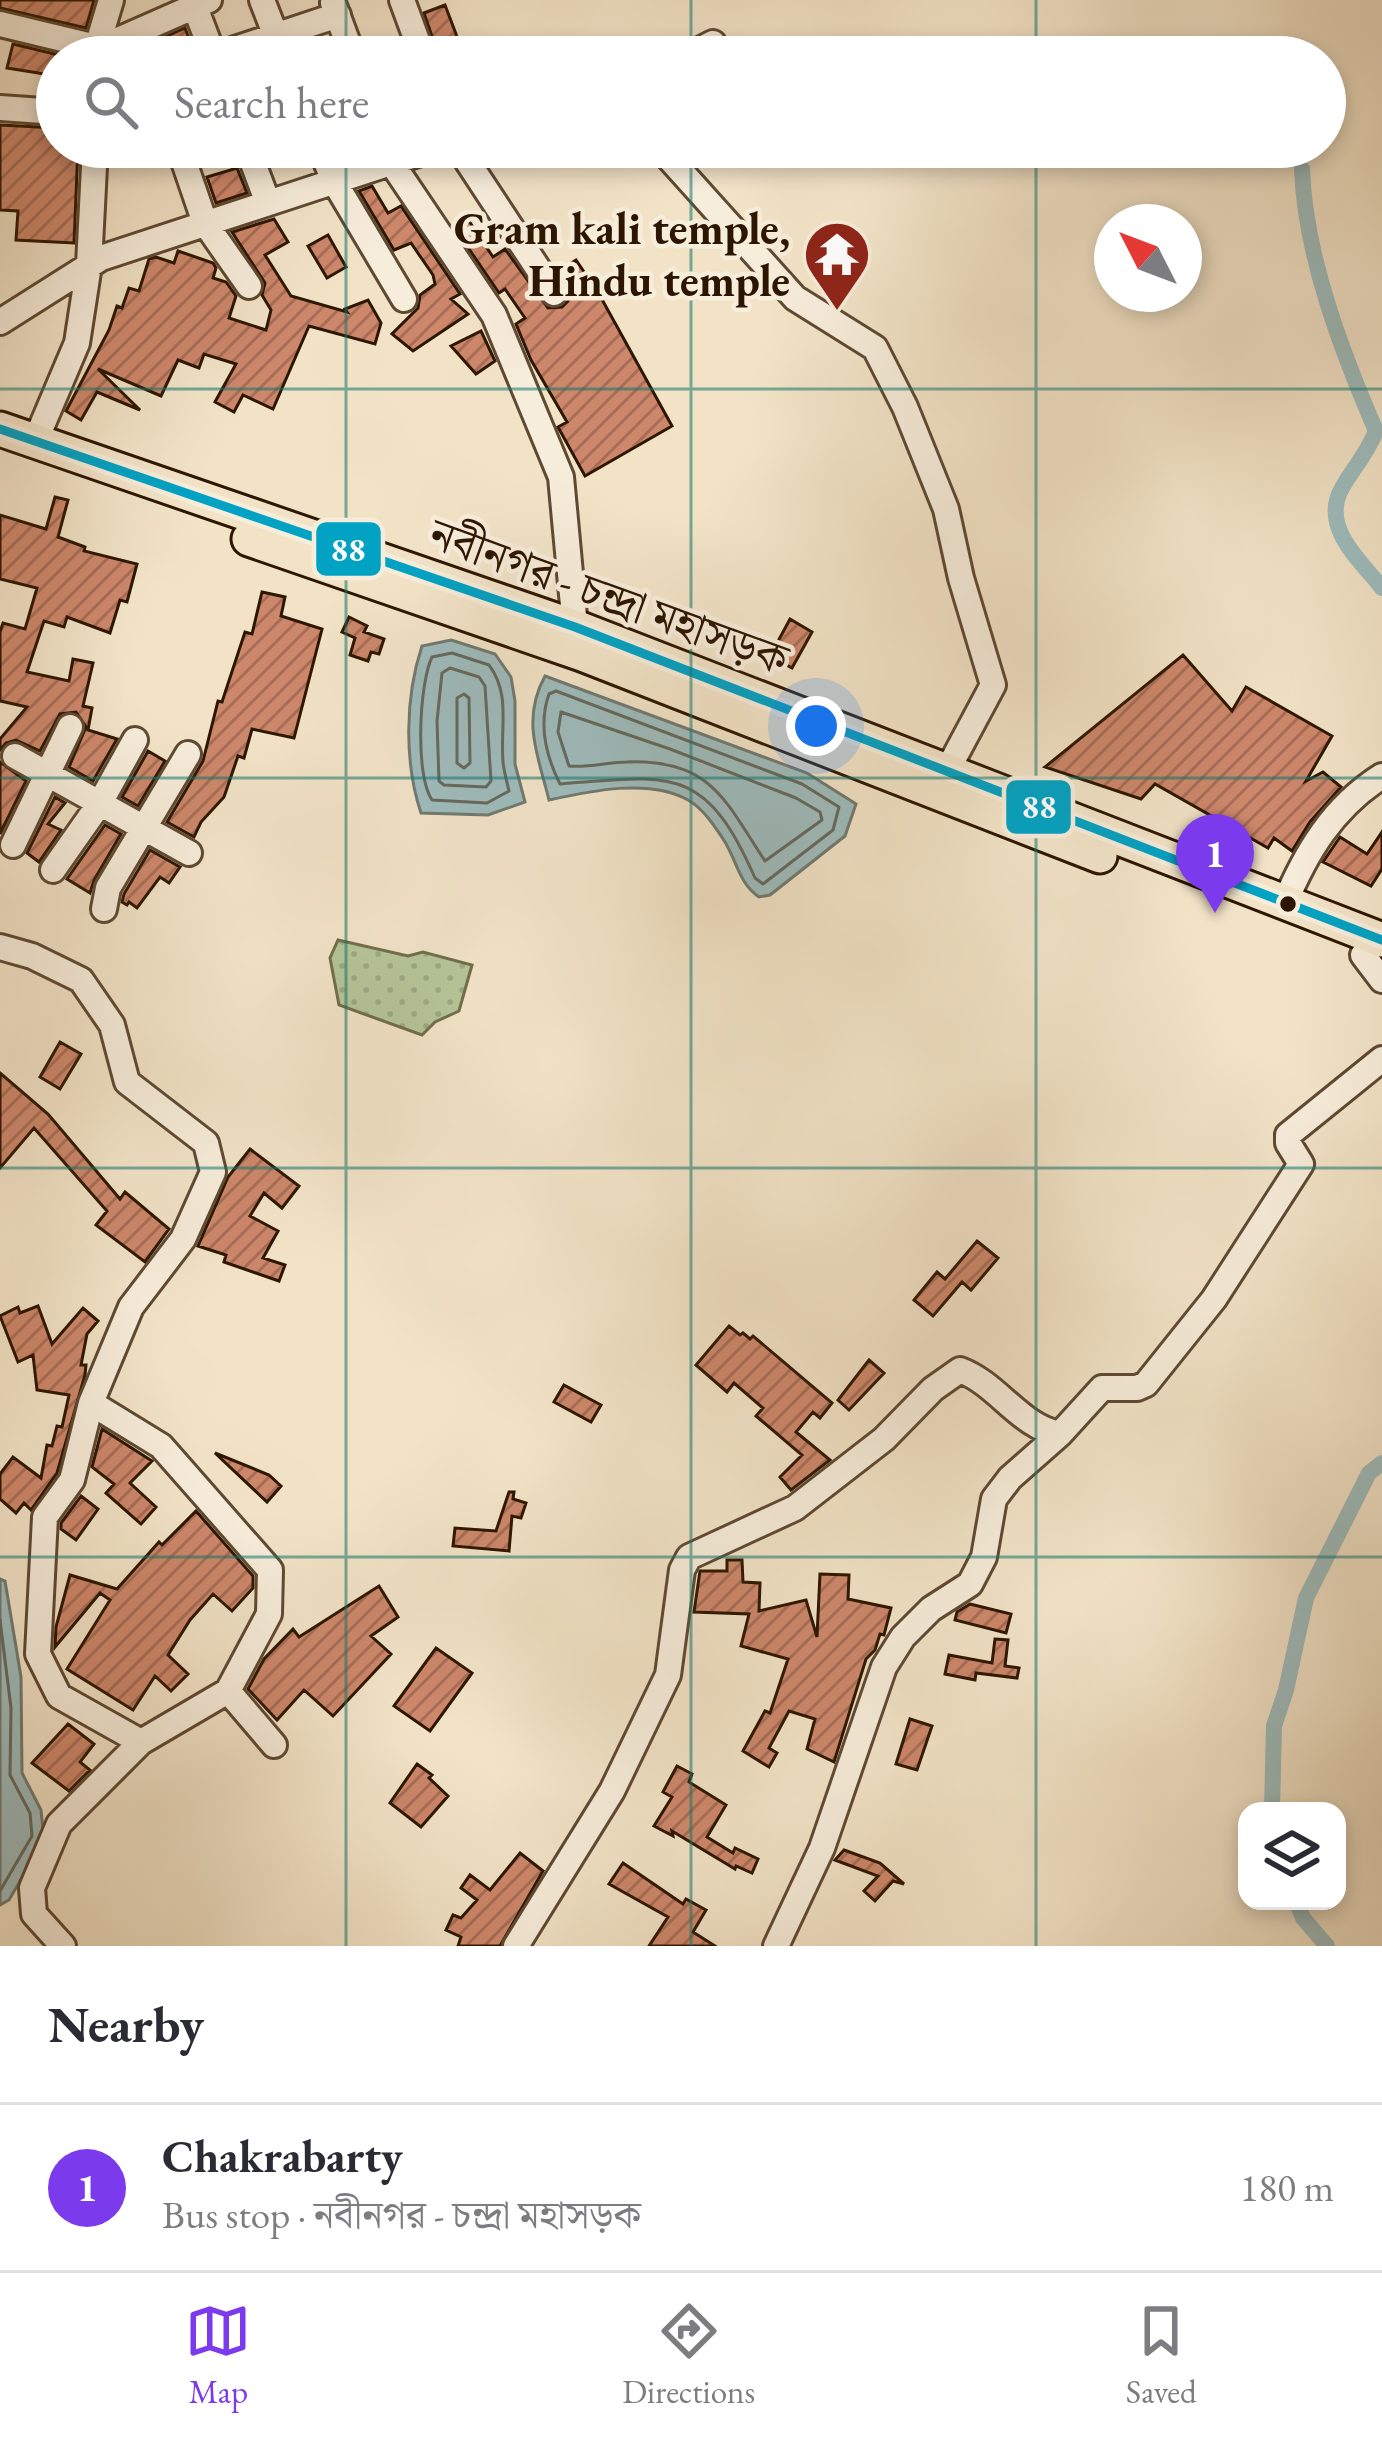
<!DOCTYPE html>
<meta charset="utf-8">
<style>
:root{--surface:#fff;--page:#f7f7f7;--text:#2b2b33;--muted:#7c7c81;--line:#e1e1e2;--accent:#7c3aed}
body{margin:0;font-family:"EB Garamond","Noto Serif Bengali",serif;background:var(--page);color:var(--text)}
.controls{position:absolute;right:36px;bottom:36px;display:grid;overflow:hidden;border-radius:24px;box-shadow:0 6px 18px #0003}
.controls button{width:108px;height:108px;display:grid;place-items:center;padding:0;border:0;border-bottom:3px solid var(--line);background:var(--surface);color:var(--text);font:60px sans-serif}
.compass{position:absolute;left:1094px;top:204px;width:108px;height:108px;border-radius:50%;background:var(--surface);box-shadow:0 6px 18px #0003;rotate:312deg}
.you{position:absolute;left:816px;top:726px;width:42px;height:42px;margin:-30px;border:9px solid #fff;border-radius:50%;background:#1a73e8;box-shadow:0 0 0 18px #1a73e833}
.badge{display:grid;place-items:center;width:78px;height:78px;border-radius:50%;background:var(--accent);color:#fff;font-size:39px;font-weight:700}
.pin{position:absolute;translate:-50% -99px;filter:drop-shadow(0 3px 6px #0008)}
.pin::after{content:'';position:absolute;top:63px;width:42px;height:36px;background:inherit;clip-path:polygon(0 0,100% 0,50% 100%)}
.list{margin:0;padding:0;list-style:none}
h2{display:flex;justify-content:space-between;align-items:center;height:156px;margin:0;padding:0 48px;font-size:51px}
h2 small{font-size:39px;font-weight:400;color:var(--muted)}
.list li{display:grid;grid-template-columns:78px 1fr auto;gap:36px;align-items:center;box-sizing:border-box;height:168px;padding:0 48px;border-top:3px solid var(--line)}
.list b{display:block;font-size:45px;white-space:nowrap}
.list p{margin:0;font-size:39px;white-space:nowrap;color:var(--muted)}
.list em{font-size:39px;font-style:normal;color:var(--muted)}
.icon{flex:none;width:66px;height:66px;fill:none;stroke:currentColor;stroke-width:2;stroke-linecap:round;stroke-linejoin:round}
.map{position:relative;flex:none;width:1382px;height:1946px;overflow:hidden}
.search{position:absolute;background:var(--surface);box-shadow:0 6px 18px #0003;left:36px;right:36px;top:36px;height:132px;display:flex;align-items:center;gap:30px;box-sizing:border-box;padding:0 42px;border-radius:66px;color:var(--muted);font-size:45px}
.sheet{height:324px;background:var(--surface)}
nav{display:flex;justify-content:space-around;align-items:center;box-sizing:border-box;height:168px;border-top:3px solid var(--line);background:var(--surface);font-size:33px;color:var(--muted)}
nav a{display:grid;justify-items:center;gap:6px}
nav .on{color:var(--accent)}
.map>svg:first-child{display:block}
.park{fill:url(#park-dots);stroke:#716e4c;stroke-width:3}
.water{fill:#9ebcbd;stroke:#717a71;stroke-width:3}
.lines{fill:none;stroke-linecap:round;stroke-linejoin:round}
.shore{stroke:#66695e;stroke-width:3}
.canal{stroke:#9ebcbd;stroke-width:16}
.building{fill:url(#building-hatch);stroke:#2d1600;stroke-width:3}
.minor-casing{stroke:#5e4932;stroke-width:30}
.highway-casing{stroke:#2d1600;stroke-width:39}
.minor{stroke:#f7eddb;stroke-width:24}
.highway{stroke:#f2e3c7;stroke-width:33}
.bus-1-casing{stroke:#f7eddb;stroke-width:18}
.bus-1{stroke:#02a2c4;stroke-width:9}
.grid{fill:none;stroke:#0f766e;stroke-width:3;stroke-opacity:0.55}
.bus-dot{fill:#2d1600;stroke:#f7eddb;stroke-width:4.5}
.labels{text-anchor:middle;stroke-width:9;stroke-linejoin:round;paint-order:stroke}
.poi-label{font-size:45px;font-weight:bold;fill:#2d1600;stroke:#f7eddb;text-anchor:end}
.street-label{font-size:45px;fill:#2d1600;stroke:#f7eddb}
.line-badge{stroke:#f7eddb;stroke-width:4.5}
.badge-label{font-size:33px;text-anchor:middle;font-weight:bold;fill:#fff}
</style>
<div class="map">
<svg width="1382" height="1946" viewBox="0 0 1382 1946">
<defs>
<pattern id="park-dots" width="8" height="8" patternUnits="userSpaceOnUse" patternTransform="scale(3)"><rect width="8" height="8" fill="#b5c599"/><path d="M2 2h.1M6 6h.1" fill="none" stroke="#9ca882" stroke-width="1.8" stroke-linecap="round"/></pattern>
<pattern id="building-hatch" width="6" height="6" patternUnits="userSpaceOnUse" patternTransform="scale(3)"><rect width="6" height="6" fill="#cd876b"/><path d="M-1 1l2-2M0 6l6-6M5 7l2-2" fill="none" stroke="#a76d56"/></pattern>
</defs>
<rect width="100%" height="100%" fill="#f2e3c7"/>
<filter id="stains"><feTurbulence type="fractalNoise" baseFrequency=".00167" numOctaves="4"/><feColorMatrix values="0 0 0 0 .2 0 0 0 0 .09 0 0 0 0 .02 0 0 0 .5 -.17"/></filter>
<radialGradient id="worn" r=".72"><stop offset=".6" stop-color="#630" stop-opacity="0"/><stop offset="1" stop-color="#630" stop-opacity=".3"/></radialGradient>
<path class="park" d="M338,940L408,956L423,952L472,965L459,1011L435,1022L422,1035L339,1005L330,958Z"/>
<path class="water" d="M451,640L495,654L511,677L515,701V764L525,802L488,815L421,813C404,762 405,697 422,646Z
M545,676L807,773L856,804L845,836L770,895L759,897C739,883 737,862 725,842C716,828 703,808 688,800C650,778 590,791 549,800C538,755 521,720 545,676Z
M0,1579L5,1581L21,1677L22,1773L41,1810L44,1840L9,1900L0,1905Z"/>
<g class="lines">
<path class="shore" d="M452,653L489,665C511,694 500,728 503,762C504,772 507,782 509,791L487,803L432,800C415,776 419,684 432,657Z
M450,668L479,677L485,686L491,781L486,787L444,785L439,781L437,721L442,673Z
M556,691L802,784L839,807L833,830L763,884L755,878C705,763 670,776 560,784C546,756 538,725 549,694Z
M464,694L469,698L470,763L464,768L457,763V698Z
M561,712L670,749L796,798L820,812L822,820L765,861C725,801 712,759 627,762C608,762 588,768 569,766L558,732Z
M0,1620L11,1708L10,1775L30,1813L32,1836L0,1891"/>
<path class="canal" d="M1302,169C1305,256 1342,352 1376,431C1367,454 1353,468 1342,488C1320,527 1360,560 1382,588
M1272,1811L1274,1726L1286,1690L1306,1598L1369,1473L1382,1463
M1296,1901L1303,1918L1327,1946"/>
</g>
<path class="building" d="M0,0H94L86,28L0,8Z
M445,5L456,34L462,57H439L424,13Z
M185,28L196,57H121Z
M13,44L67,57H57V76L7,68Z
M0,125L57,128V147H78L74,243L16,240L18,211L0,210Z
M237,168L247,193L216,203L207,177Z
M372,186L388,213L401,206L460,294L451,299L468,314L413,351L392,334L418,308L420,295L435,284L433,275L411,243L394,250L359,191Z
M274,219L288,242L265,255L291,296L347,312L345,309L368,300L381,323L375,344L309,326L273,409L243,395L234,412L215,402L236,364L204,354L199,368L178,360L161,396L98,369L140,410L97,392L81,420L66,411L109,330L117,306L122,308L129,288L139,291L149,259L156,257L174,263L178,251L213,263L216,268L213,278L226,282L236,296L229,318L266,330L271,310L262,295L265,283L232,232Z
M469,221L493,257L505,249L548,308L562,307L568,301L570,291L559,271L576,260L599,294L672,426L585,476L558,427L567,422L531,360L516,324L525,318L505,289L499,293L456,230Z
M328,235L346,267L327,278L308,246Z
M481,331L495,361L476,374L451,346Z
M55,497L68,500L58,537L85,547L84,551L137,564L127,602L120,600L110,633L67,617L64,627L44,621L27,672L69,681L73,659L93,663L83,706L92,708L88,730L117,739L93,781L69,767L86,727L76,712L60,714L40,751L16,740L6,743L0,750V739L27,707L0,701V632L3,623L25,629L37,588L0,579V515L46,529Z
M262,592L285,597L281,616L322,629L294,738L252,729L244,758L238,756L224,797L201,822L194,837L167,822L203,761L218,701L222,702L245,632L252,634Z
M349,617L367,626L364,632L384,639L379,654L371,652L368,661L350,655L355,638L342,632Z
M790,619L812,632L792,668L770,656Z
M1183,655L1232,711L1246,687L1332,736L1306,781L1323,772L1341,787L1310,822L1292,851L1274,838L1268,848L1155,784L1141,799L1045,767Z
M148,751L165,761L138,806L122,797Z
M0,762L26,781L0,834Z
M55,797L65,803L48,824L61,830L39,862L27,853Z
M105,825L121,834L94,880L90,893L67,879Z
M1382,832V869L1371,886L1323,862L1340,837L1367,854Z
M150,850L180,867L169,883L160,877L137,908L129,902L127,905L122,902L124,894Z
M60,1042L81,1054L60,1089L40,1077Z
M0,1073L48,1114L120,1199L125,1192L169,1229L145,1262L96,1225L107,1211L34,1128L0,1168Z
M250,1149L299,1186L282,1208L264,1193L250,1216L278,1231L263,1258L285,1265L279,1281L224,1262L226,1255L198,1246L228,1177Z
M977,1241L998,1258L971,1290L962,1282L933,1316L914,1300L937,1272L945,1279Z
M38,1306L52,1344L83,1308L98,1321L87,1334L81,1365H86L85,1375L57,1473L31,1510L24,1503L16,1513L0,1499V1474L13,1457L41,1478L47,1445L52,1446L57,1426L62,1427L69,1395L37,1390L33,1355L18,1362L0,1316L18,1307L20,1313Z
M729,1326L740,1335L743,1333L750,1339L753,1336L832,1403L820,1418L813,1412L796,1432L830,1460L791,1490L780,1477L802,1455L756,1416L763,1408L734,1383L727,1392L696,1365Z
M869,1360L884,1373L849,1410L838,1400Z
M564,1385L601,1405L591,1422L554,1402Z
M102,1429L152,1461L130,1483L156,1507L141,1524L106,1493L114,1484L92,1467Z
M215,1453L269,1475L281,1486L267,1502Z
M509,1492H514L513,1499L526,1503L521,1518L512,1516L509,1551L453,1546L455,1528L496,1531Z
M81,1496L98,1509L76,1540L61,1529V1523Z
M196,1511L253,1576V1588L232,1611L213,1594L190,1620L168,1655L188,1674L171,1691L155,1676L133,1710L67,1669L110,1600L100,1593L55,1647L56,1627L70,1575L117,1589L159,1542L162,1545Z
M727,1560H742L743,1582L760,1583L759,1611L806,1600L817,1637L820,1574L849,1575L848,1599L891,1608L884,1635L880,1634L875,1650L866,1659L834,1762L807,1749L815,1719L789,1711L769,1748L777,1753L769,1767L743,1751L765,1711L770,1713L788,1659L741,1646L749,1614L694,1612L700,1571H727Z
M379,1586L398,1617L371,1636L391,1654L333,1716L304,1690L277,1720L248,1689L264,1659L293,1629L299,1637Z
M970,1604L1011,1614L1006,1633L955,1620L957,1612Z
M995,1639L1008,1640L1005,1666L1019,1668L1017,1678L976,1673L975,1680L945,1674L949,1655L992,1663Z
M436,1648L472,1673L430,1731L394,1706Z
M910,1719L932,1726L917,1770L896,1764Z
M68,1724L94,1744L80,1762L90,1770L69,1791L32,1763Z
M417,1764L432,1775L429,1778L448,1796L421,1827L390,1803Z
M677,1766L692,1774L689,1782L726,1805L707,1837L733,1853L735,1848L758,1859L752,1873L736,1866L735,1869L672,1831L673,1836L654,1826L672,1797L663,1792Z
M844,1850L880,1863L904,1884L893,1881L875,1901L864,1891L878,1876L835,1860Z
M520,1853L543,1871L500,1946H458L461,1937L446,1930L453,1915L461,1918L477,1900L461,1888L470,1875L490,1890Z
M623,1863L683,1904L686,1899L706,1910L693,1932L715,1946H649L668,1917L609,1884Z"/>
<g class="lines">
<defs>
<path id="minor" d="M262,0L284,57
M402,0L423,57
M333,3L353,57
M195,7L214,57
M0,24L100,48L209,0
M214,56L338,15
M99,57L100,37L111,0
M686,57L713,43
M0,108L57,112
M179,147L205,223L249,286
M247,147L268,203
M320,147L334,181L404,299
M386,147L391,162L494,315L561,477L575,627
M458,147L554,293
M659,147L795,298L875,348L905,407L946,509L961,578L993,685L947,771
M0,322L101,258L439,147
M35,442L77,343L89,265L95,147
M15,756L189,853
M13,845L70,727
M53,870L100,803L135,740
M1284,905C1306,852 1333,807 1382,776
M104,909L108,888L188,754
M0,947L32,956L81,980L112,1025L127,1082L206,1143L213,1172L183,1239L131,1307L91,1403L161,1446L270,1570L269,1614L228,1691L274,1745
M1363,955L1382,980
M91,1403L72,1480L45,1517L38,1654L59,1696L141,1742
M63,1946L34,1914L32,1888L59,1824L141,1742L228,1691
M516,1946L612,1791L668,1675L682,1570L689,1557L795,1508L884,1439L933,1389L960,1370C998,1384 1020,1427 1060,1434
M776,1946L822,1848L884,1667L903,1637L931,1609L970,1584L984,1557L994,1499L1010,1478L1060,1434L1102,1388H1137L1146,1384L1214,1299L1301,1164L1288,1143V1135L1382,1059"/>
<path id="highway" d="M0,429L575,627L1382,940
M249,539L582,654L1100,856"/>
</defs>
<use href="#minor" class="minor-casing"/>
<use href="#highway" class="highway-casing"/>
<use href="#minor" class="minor"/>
<use href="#highway" class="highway"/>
<defs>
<path id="bus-1" d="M0,429L575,627L1382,940"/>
</defs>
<use href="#bus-1" class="bus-1-casing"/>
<use href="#bus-1" class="bus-1"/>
</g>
<path class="grid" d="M346,0V57M691,0V57M1036,0V57M346,147V1946M691,147V1946M1036,147V1946M0,389H1382M0,778H1382M0,1168H1382M0,1557H1382"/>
<defs>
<symbol id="temple-pin" viewBox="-11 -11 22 30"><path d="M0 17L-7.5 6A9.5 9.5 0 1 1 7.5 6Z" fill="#8f2418" stroke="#f7eddb"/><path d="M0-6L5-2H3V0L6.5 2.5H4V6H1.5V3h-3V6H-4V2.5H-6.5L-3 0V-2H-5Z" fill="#fff"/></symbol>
</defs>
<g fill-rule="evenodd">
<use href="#temple-pin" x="799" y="216" width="76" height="104"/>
</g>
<circle class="bus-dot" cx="1288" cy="904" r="10"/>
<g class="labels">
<g class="poi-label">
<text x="790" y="244">Gram kali temple,<tspan x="790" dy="52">Hindu temple</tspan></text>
</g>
<g class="street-label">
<text transform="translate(609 596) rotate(20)" y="16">নবীনগর - চন্দ্রা মহাসড়ক</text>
</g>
</g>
<g class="line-badge">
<rect x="314" y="520" width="69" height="58" rx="12" fill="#02a2c4"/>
<rect x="1004" y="778" width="69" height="58" rx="12" fill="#02a2c4"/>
</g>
<g class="badge-label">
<text x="348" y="561">88</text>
<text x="1039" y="818">88</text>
</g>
<rect width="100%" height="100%" filter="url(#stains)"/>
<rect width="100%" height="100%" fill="url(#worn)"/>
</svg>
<div class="controls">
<button><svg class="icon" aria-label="layers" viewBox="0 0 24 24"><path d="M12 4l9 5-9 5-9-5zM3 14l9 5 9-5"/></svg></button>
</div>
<svg class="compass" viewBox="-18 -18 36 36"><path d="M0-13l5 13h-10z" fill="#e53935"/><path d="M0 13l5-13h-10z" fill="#7c7c81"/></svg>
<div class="you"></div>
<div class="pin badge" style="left:1215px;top:913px">1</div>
<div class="search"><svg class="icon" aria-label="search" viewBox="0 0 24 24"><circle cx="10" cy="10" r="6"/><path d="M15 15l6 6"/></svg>Search here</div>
</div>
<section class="sheet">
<h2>Nearby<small></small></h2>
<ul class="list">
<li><span class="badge">1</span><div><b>Chakrabarty</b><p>Bus stop · নবীনগর - চন্দ্রা মহাসড়ক</p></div><em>180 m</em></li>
</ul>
</section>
<nav>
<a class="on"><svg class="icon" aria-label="map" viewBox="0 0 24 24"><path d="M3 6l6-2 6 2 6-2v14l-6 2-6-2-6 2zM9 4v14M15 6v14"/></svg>Map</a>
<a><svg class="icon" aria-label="directions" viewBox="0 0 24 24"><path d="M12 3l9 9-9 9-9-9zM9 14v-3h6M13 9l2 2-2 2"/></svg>Directions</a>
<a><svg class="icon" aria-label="saved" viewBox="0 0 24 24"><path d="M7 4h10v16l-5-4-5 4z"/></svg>Saved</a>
</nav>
